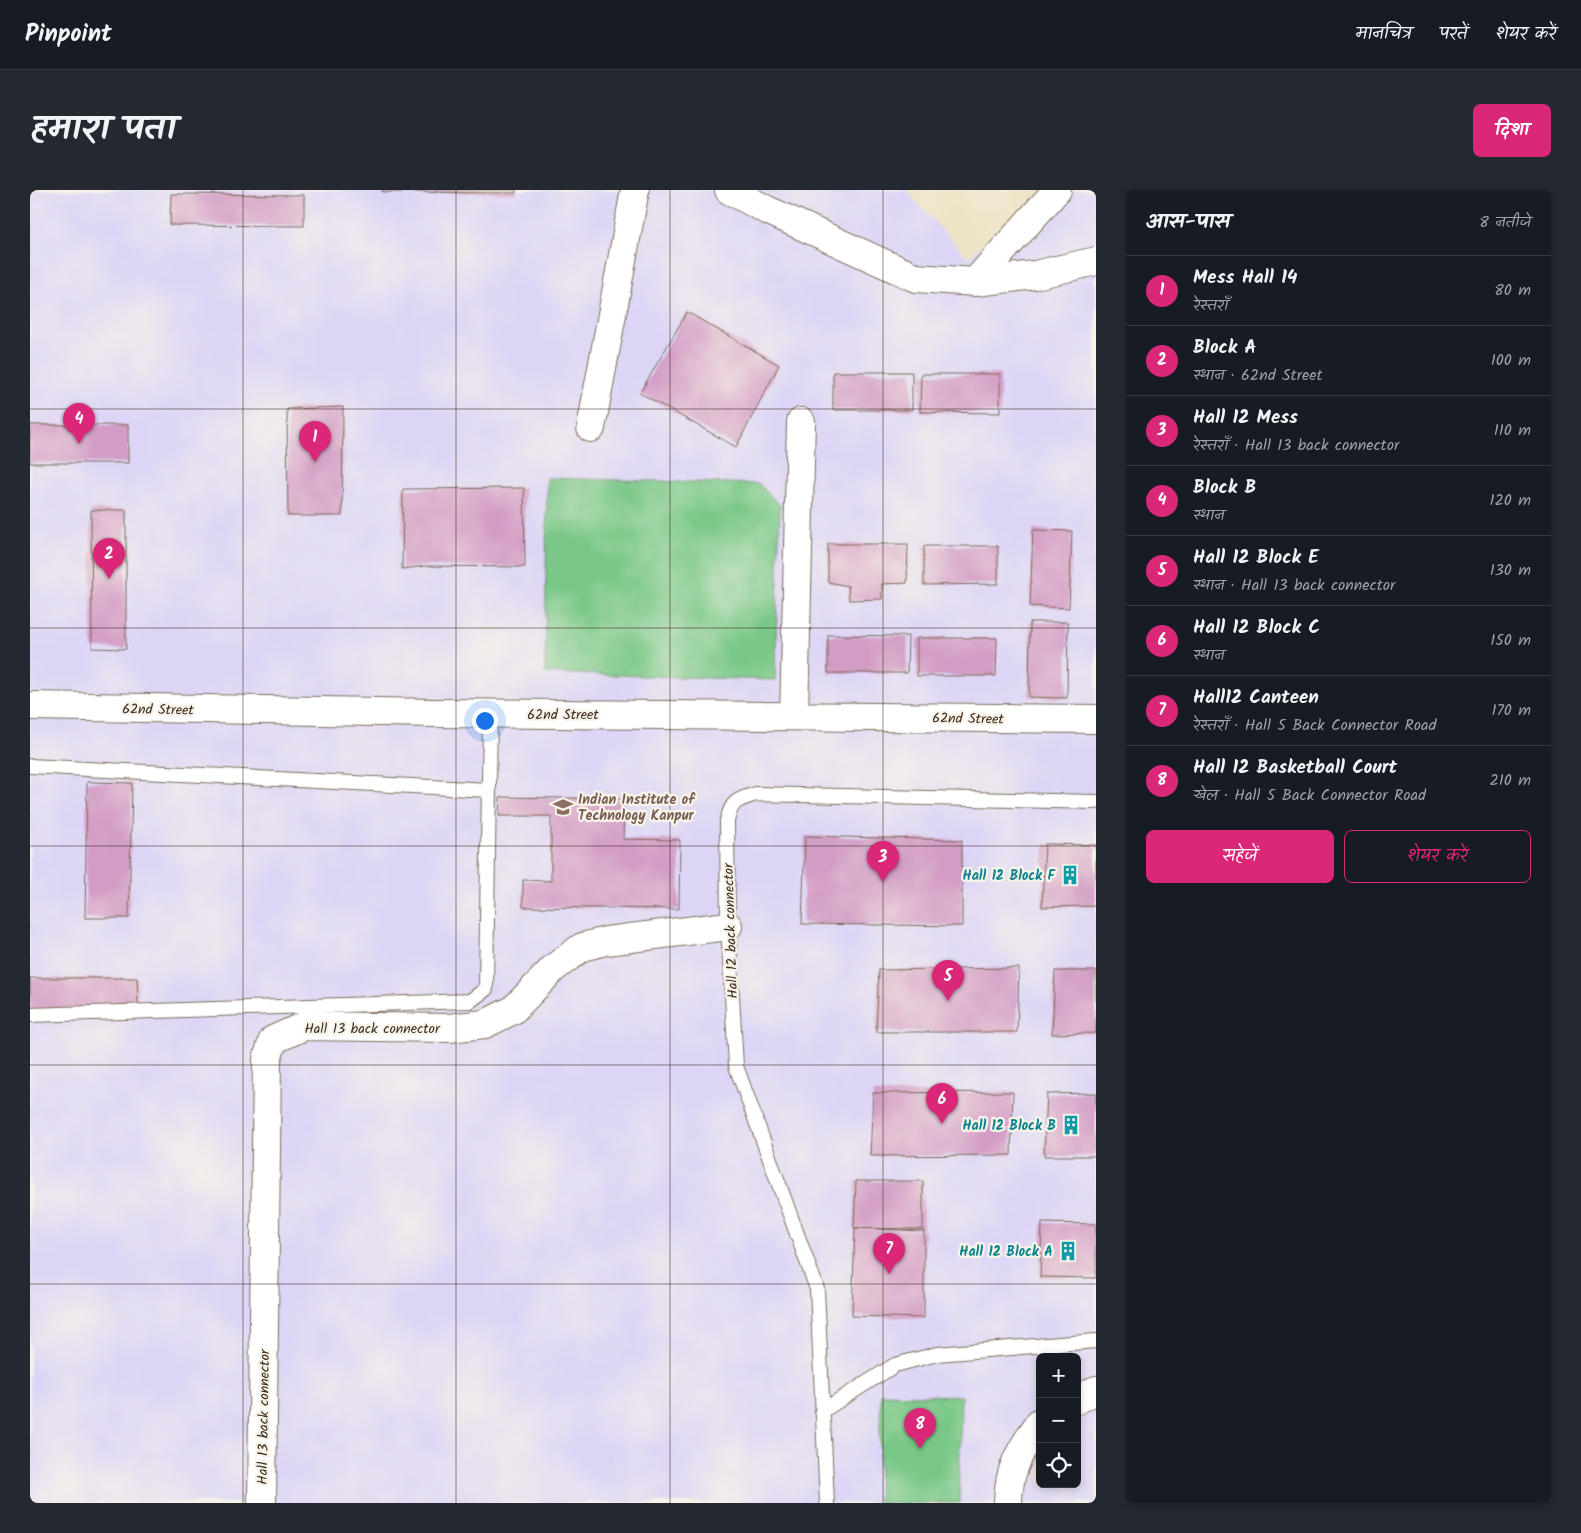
<!DOCTYPE html>
<html lang="hi">
<meta charset="utf-8">
<style>
:root{--surface:#171b24;--page:#242831;--text:#f1f3f6;--muted:#9ea1a6;--line:#363941;--accent:#db2777}
body{margin:0;font-family:Kalam,"Playpen Sans Deva",sans-serif;background:var(--page);color:var(--text)}
.controls{position:absolute;right:15px;bottom:15px;display:grid;overflow:hidden;border-radius:8px;box-shadow:0 2px 8px #0003}
.controls button{width:45px;height:45px;display:grid;place-items:center;padding:0;border:0;border-bottom:1px solid var(--line);background:var(--surface);color:var(--text);font:25px sans-serif}
.you{position:absolute;left:454px;top:530px;width:18px;height:18px;margin:-12px;border:4px solid #fff;border-radius:50%;background:#1a73e8;box-shadow:0 0 0 8px #1a73e833}
.badge{display:grid;place-items:center;width:32px;height:32px;border-radius:50%;background:var(--accent);color:#fff;font-size:16px;font-weight:700}
.pin{position:absolute;translate:-50% -41px;filter:drop-shadow(0 1px 2px #0008)}
.pin::after{content:'';position:absolute;top:26px;width:18px;height:15px;background:inherit;clip-path:polygon(0 0,100% 0,50% 100%)}
.list{margin:0;padding:0;list-style:none}
h2{display:flex;justify-content:space-between;align-items:center;height:65px;margin:0;padding:0 20px;font-size:21px}
h2 small{font-size:16px;font-weight:400;color:var(--muted)}
.list li{display:grid;grid-template-columns:32px 1fr auto;gap:15px;align-items:center;box-sizing:border-box;height:70px;padding:0 20px;border-top:1px solid var(--line)}
.list b{display:block;font-size:19px;white-space:nowrap}
.list p{margin:0;font-size:16px;white-space:nowrap;color:var(--muted)}
.list em{font-size:16px;font-style:normal;color:var(--muted)}
.actions{display:flex;gap:10px;padding:15px 20px}
.actions a{flex:1;padding:11px 0;border:1px solid var(--accent);border-radius:8px;text-align:center;font-size:18px;color:var(--accent)}
.actions .main{background:var(--accent);color:#fff}
.icon{flex:none;width:28px;height:28px;fill:none;stroke:currentColor;stroke-width:2;stroke-linecap:round;stroke-linejoin:round}
.map{position:relative;flex:none;width:1066px;height:1313px;overflow:hidden;border-radius:8px}
header{display:flex;align-items:center;gap:30px;box-sizing:border-box;height:70px;padding:0 25px;background:var(--surface);border-bottom:1px solid var(--line)}
header strong{font-size:24px}
nav{display:flex;gap:28px;margin-inline-start:auto;font-size:18px}
.intro{display:flex;align-items:center;justify-content:space-between;box-sizing:border-box;height:120px;padding:0 30px}
h1{margin:0;font-size:35px}
.button{padding:12px 22px;border-radius:8px;background:var(--accent);color:#fff;font-size:18px;font-weight:700}
main{display:flex;gap:30px;padding:0 30px}
aside{flex:1;background:var(--surface);border-radius:8px;box-shadow:0 2px 8px #0003}
.map>svg:first-child{display:block}
.built{fill:#ddd5f6;fill-rule:evenodd}
.green{fill:#79c888;stroke:#5a7953}
.building{fill:#d39cc5}
.lines{fill:none;stroke-linecap:round;stroke-linejoin:round}
.lane-casing{stroke:#7a6b59;stroke-width:16}
.street-casing{stroke:#7a6b59;stroke-width:30}
.lane{stroke:#fff;stroke-width:14}
.street{stroke:#fff;stroke-width:28}
.grid{fill:none;stroke:#3b2a1e;stroke-width:1;stroke-opacity:0.55}
.labels{text-anchor:middle;stroke-width:4.5;stroke-linejoin:round;paint-order:stroke}
.street-label{font-size:14px;fill:#3b2a1e;stroke:#f7f3e8}
.education-label{font-size:14px;font-weight:bold;fill:#785e54;stroke:#f7f3e8;text-anchor:start}
.culture-label{font-size:14px;font-weight:bold;fill:#0d838f;stroke:#f7f3e8;text-anchor:end}
</style>
<header>
<strong>Pinpoint</strong>
<nav><a>मानचित्र</a><a>परतें</a><a>शेयर करें</a></nav>
</header>
<div class="intro"><h1>हमारा पता</h1><a class="button">दिशा</a></div>
<main>
<div class="map">
<svg width="1066" height="1313" viewBox="0 0 1066 1313">
<rect width="100%" height="100%" fill="#f7f3e8"/>
<filter id="ink" filterUnits="userSpaceOnUse"><feTurbulence type="fractalNoise" baseFrequency=".02" numOctaves="2"/><feDisplacementMap in="SourceGraphic" scale="10" xChannelSelector="R" yChannelSelector="G"/><feConvolveMatrix kernelMatrix="1 2 1 2 8 2 1 2 1" color-interpolation-filters="sRGB"/></filter>
<filter id="wash" filterUnits="userSpaceOnUse"><feTurbulence type="fractalNoise" baseFrequency=".0096" numOctaves="4" result="noise"/><feDisplacementMap in="SourceGraphic" scale="20" xChannelSelector="R" yChannelSelector="G"/><feGaussianBlur stdDeviation="1.12" result="paint"/><feColorMatrix in="noise" values="0 0 0 0 0 0 0 0 0 0 0 0 0 0 0 0 0 1.4 0 .05"/><feComposite in="paint" operator="in"/></filter>
<g filter="url(#wash)">
<rect width="100%" height="100%" fill="#efe3c6"/>
<path class="built" d="M0,0H876L938,68L1014,0H1066V1313H0ZM1010,1167H1047V1294H1010Z"/>
<path class="green" d="M517,288L729,294L750,315L745,490L515,483Z
M851,1204L931,1206L929,1313H848Z"/>
<g id="blocks">
<path class="building" d="M352,0H486V3L352,2Z
M141,4L274,5V36L140,35Z
M657,122L749,175L706,257L610,203Z
M803,182H882V220H803Z
M891,184H970V223L890,222Z
M313,217L312,326H258L257,219Z
M0,235H98V273H0Z
M494,298L495,377L396,376L372,379L373,299Z
M61,320H96V459L62,458Z
M1003,340L1042,341L1039,418L1000,416Z
M798,354H878L877,393L852,394V409L819,410L818,396L798,392Z
M894,356H968V394L894,395Z
M1000,432H1038L1037,508L999,507Z
M798,445L878,446L877,483H798Z
M887,448H967L966,486H887Z
M57,592L102,593L99,728H55Z
M470,607L594,609L593,649L650,650L649,719L493,717V690L521,691V626H469Z
M775,646L932,650V736L772,734Z
M1015,654L1066,655V716L1012,717Z
M989,778L987,842H846L849,780Z
M1025,781H1066V843L1022,844Z
M0,788H107L108,816L0,821Z
M983,902L981,965L840,966L843,903Z
M1066,903V966H1014L1017,904Z
M826,991H893V1039L824,1038Z
M1012,1033L1066,1034V1088L1010,1087Z
M825,1038L894,1041V1128L822,1126Z"/>
</g>
</g>
<g filter="url(#ink)">
<use href="#blocks" fill-opacity="0" stroke="#7a6b59" stroke-width="1"/>
<g class="lines">
<defs>
<path id="lane" d="M0,576L459,600
M0,825L440,811L456,799L460,524
M792,1221L865,1175L907,1164L1066,1151
M797,1313L787,1099L706,876L698,736L697,631C702,610 707,610 726,604L1066,612"/>
<path id="street" d="M699,0L737,20L886,88L945,92L1005,85L1066,71
M945,92L1027,0
M561,238L605,0
M0,516L406,523L1066,529
M764,526L771,232
M1047,1210L1066,1200
M232,1313L237,869L243,850L274,836L419,838L455,834L483,820L524,778L552,757L576,751L698,736
M978,1313C978,1279 991,1259 1010,1232"/>
</defs>
<use href="#lane" class="lane-casing"/>
<use href="#street" class="street-casing"/>
<use href="#lane" class="lane"/>
<use href="#street" class="street"/>
</g>
</g>
<path class="grid" d="M213,0V1313M426,0V1313M640,0V1313M853,0V1313M0,219H1066M0,438H1066M0,656H1066M0,875H1066M0,1094H1066"/>
<defs>
<symbol id="university-bare" viewBox="-9 -9 18 18"><path d="M0-5L7-2L0 1L-7-2ZM-4 1L0 2.5L4 1V4Q0 6-4 4Z" fill="#8d6e63" stroke="#f7f3e8" stroke-width="2.5" paint-order="stroke"/></symbol>
<symbol id="building-bare" viewBox="-9 -9 18 18"><path d="M-4-6H4V6H1V3H-1V6H-4ZM-2.5-4.3h1.7v1.8h-1.7ZM.8-4.3h1.7v1.8H.8ZM-2.5-1h1.7V.8h-1.7ZM.8-1h1.7V.8H.8Z" fill="#0f9aa8" stroke="#f7f3e8" stroke-width="2.5" paint-order="stroke"/></symbol>
</defs>
<g fill-rule="evenodd">
<use href="#university-bare" x="519" y="603" width="28" height="28"/>
<use href="#building-bare" x="1026" y="671" width="28" height="28"/>
<use href="#building-bare" x="1027" y="921" width="28" height="28"/>
<use href="#building-bare" x="1024" y="1047" width="28" height="28"/>
</g>
<g class="labels">
<g class="street-label">
<text transform="translate(128 519) rotate(1)" y="5">62nd Street</text>
<text x="533" y="529">62nd Street</text>
<text transform="translate(938 528) rotate(1)" y="5">62nd Street</text>
<text transform="translate(700 741) rotate(-92)" y="5">Hall 12 back connector</text>
<text x="342" y="843">Hall 13 back connector</text>
<text transform="translate(233 1227) rotate(-89)" y="5">Hall 13 back connector</text>
</g>
<g class="education-label">
<text x="548" y="614">Indian Institute of<tspan x="548" dy="16">Technology Kanpur</tspan></text>
</g>
<g class="culture-label">
<text x="1025" y="690">Hall 12 Block F</text>
<text x="1026" y="940">Hall 12 Block B</text>
<text x="1023" y="1066">Hall 12 Block A</text>
</g>
</g>
</svg>
<div class="controls">
<button>+</button>
<button>−</button>
<button><svg class="icon" aria-label="locate" viewBox="0 0 24 24"><circle cx="12" cy="12" r="6"/><path d="M12 2v4M12 18v4M2 12h4M18 12h4"/></svg></button>
</div>
<div class="you"></div>
<div class="pin badge" style="left:285px;top:272px">1</div>
<div class="pin badge" style="left:79px;top:389px">2</div>
<div class="pin badge" style="left:853px;top:692px">3</div>
<div class="pin badge" style="left:49px;top:254px">4</div>
<div class="pin badge" style="left:918px;top:811px">5</div>
<div class="pin badge" style="left:912px;top:934px">6</div>
<div class="pin badge" style="left:859px;top:1084px">7</div>
<div class="pin badge" style="left:890px;top:1259px">8</div>
</div>
<aside>
<h2>आस-पास<small>8 नतीजे</small></h2>
<ul class="list">
<li><span class="badge">1</span><div><b>Mess Hall 14</b><p>रेस्तराँ</p></div><em>80 m</em></li>
<li><span class="badge">2</span><div><b>Block A</b><p>स्थान · 62nd Street</p></div><em>100 m</em></li>
<li><span class="badge">3</span><div><b>Hall 12 Mess</b><p>रेस्तराँ · Hall 13 back connector</p></div><em>110 m</em></li>
<li><span class="badge">4</span><div><b>Block B</b><p>स्थान</p></div><em>120 m</em></li>
<li><span class="badge">5</span><div><b>Hall 12 Block E</b><p>स्थान · Hall 13 back connector</p></div><em>130 m</em></li>
<li><span class="badge">6</span><div><b>Hall 12 Block C</b><p>स्थान</p></div><em>150 m</em></li>
<li><span class="badge">7</span><div><b>Hall12 Canteen</b><p>रेस्तराँ · Hall 5 Back Connector Road</p></div><em>170 m</em></li>
<li><span class="badge">8</span><div><b>Hall 12 Basketball Court</b><p>खेल · Hall 5 Back Connector Road</p></div><em>210 m</em></li>
</ul>
<div class="actions"><a class="main">सहेजें</a><a>शेयर करें</a></div>
</aside>
</main>
